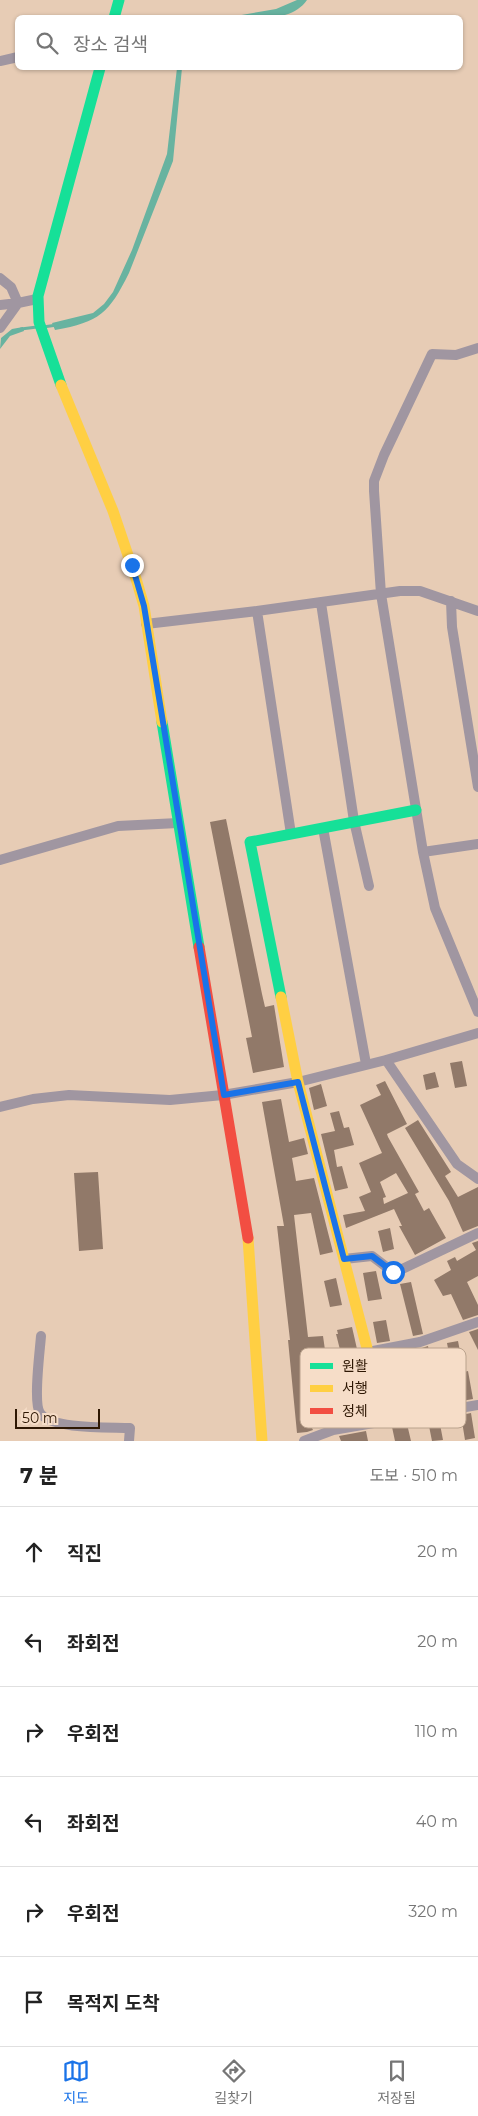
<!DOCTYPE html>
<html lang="ko">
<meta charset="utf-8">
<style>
:root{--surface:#fff;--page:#f6f6f6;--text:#222;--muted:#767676;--line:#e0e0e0;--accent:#1a73e8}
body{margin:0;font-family:Montserrat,"Noto Sans KR",sans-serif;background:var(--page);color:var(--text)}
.scale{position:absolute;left:15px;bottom:12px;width:85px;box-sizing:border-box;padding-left:5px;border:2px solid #2e1703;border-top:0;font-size:14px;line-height:18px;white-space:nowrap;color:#2e1703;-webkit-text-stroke:4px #f6ddc8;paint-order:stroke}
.stop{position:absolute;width:15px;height:15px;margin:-11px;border:4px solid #1a73e8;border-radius:50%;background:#fff}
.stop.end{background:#1a73e8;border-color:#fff;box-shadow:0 1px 5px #0008}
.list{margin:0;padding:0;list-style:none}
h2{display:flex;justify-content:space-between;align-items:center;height:65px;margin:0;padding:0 20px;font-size:21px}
h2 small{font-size:16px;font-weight:400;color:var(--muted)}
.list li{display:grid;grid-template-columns:32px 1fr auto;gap:15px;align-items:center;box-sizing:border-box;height:90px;padding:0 20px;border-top:1px solid var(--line)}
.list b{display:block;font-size:19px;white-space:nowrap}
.list em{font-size:16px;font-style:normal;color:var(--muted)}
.icon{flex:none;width:28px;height:28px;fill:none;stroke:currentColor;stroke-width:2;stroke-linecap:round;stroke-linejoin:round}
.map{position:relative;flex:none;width:478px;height:1441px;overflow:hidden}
.search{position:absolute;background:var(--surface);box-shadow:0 1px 4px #0004;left:15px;right:15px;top:15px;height:55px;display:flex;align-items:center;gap:12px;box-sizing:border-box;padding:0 18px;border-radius:8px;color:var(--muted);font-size:19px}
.sheet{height:605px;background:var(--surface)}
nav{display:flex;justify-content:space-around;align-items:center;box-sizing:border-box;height:70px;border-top:1px solid var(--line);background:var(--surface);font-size:14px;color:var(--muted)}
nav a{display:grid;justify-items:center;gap:2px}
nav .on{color:var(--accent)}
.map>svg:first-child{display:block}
.water{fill:#68b3a0}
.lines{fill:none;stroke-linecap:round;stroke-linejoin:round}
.stream{stroke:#68b3a0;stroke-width:3}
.building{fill:#917969;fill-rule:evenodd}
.street{stroke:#a096a1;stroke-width:10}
.fast{stroke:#16e098;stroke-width:11}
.slow{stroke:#ffcf43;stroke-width:11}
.jam{stroke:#f24e42;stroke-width:11}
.route{stroke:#1a73e8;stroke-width:6}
.key{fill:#f6ddc8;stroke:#baa28d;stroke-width:1}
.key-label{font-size:14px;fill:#2e1703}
</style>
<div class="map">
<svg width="478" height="1441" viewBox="0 0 478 1441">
<rect width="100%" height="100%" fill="#e7ccb5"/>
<path class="water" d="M297,0H307C291,23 255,18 230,17L276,9Z
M177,68H182L173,161L129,273C109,313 100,322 55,330L52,323L93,313L104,304L113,292L132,250L167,154Z
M23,327L24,331L10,336L0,349L1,338L12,329Z"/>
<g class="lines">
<path class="stream" d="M43,327L57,325
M21,329L37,327"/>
</g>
<path class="building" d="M226,819L262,994L265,1007L274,1005L284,1067L253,1073L246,1038L252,1037L210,822Z
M462,1061L467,1086L455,1088L450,1063Z
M435,1072L439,1087L426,1090L423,1075Z
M385,1081L407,1124L387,1134L388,1137L419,1192L415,1194L424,1211L429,1208L446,1238L415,1255L399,1226H402L394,1209L346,1228L343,1215L365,1211L359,1197L371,1192L359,1163L382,1153L360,1105L381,1095L376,1085ZM396,1173L408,1193L384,1204L383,1198L386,1197L380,1182Z
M321,1084L327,1106L314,1110L309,1088Z
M281,1099L289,1142L304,1138L308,1154L292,1158L296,1181L314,1178L333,1252L320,1255L311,1213L294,1215L308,1337L323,1336L333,1406L362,1400L365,1417L332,1423L312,1428L313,1430L307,1432L297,1433L288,1340H290L277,1226H284L262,1102Z
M339,1111L344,1128L349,1127L354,1145L334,1150L337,1167L342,1166L348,1188L335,1191L321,1134L335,1131L330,1113Z
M418,1120L451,1172L445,1176L458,1197L478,1187V1226L463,1232L449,1201L405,1128Z
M98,1172L103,1249L79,1251L74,1173Z
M390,1228L394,1249L383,1252L378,1231Z
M478,1241V1276L467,1282L478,1305V1315L463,1320L451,1294L443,1296L434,1280L451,1270L447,1261L455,1257L457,1261L476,1250L472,1243Z
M376,1271L382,1299L368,1301L363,1273Z
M336,1278L342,1305L330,1307L324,1281Z
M411,1282L423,1334L413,1336L400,1284Z
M386,1320L390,1341L377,1343L373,1322Z
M352,1327L357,1349L351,1350L358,1378L348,1381L336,1334H338L337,1330Z
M478,1329V1350L469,1332Z
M458,1341L464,1372L468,1371L473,1399L427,1407L416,1350L428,1346L434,1379L453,1375L447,1343Z
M471,1413L475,1438L465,1440L461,1415Z
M439,1419L443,1440L432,1441L428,1421Z
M407,1424L411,1441H395L392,1427Z
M366,1431L368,1441H341L339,1436Z"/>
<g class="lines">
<path class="street" d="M0,61L18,57
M0,278L11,287L18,303L0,305
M0,328L18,303L37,299
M478,348L456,355L432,354L384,455L374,481V491L381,594L423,852L435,908L478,1012
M451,601L452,627L478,787
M321,603L354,821L369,886
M257,611L291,834
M146,624L257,611L400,591H420L478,611
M323,828L366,1064
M423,852L478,844
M0,860L118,826L178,823
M386,1060L457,1164L478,1179
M0,1107L33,1099L69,1095L170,1100L223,1095L298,1082L386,1060L478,1033
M344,1259L372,1256L393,1272L398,1271L478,1233
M41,1336C40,1350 33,1403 40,1413C52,1430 110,1427 130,1428L129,1441
M368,1352L420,1342L478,1322
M304,1441L333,1430L478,1405"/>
<path class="fast" d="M114,18L119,0
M61,385L39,322L38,296L100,68
M162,722L199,947
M281,997L250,842L416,810"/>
<path class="slow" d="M61,385L113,511L137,582L144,606L162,722
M281,997L298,1082L368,1352L379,1422
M248,1238L262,1441"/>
<path class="jam" d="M199,947L248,1238"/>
</g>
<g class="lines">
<path class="route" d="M132,565L144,606L224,1095L298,1082L344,1259L372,1256L393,1272"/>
</g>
<rect x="300" y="1348" width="166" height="80" rx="8" class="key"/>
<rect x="310" y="1363" width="23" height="6" fill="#16e098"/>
<rect x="310" y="1385" width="23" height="7" fill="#ffcf43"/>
<rect x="310" y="1408" width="23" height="6" fill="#f24e42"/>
<g class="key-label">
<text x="342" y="1371">원활</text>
<text x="342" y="1393">서행</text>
<text x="342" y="1416">정체</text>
</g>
</svg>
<div class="scale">50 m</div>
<div class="stop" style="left:393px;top:1272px"></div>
<div class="stop end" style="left:132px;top:565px"></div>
<div class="search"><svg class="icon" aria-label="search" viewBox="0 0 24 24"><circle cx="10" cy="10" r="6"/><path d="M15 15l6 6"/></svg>장소 검색</div>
</div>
<section class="sheet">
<h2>7 분<small>도보 · 510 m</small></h2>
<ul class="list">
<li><svg class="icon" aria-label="ahead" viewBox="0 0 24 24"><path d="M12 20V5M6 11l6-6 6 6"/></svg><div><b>직진</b></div><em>20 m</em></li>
<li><svg class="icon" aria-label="left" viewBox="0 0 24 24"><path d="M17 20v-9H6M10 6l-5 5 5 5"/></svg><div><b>좌회전</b></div><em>20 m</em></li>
<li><svg class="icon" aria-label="right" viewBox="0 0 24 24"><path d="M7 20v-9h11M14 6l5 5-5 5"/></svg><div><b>우회전</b></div><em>110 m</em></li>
<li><svg class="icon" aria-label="left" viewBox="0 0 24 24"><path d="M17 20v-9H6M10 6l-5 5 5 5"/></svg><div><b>좌회전</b></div><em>40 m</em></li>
<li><svg class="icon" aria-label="right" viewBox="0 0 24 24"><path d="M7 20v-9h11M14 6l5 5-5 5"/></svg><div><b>우회전</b></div><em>320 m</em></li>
<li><svg class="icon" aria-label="arrive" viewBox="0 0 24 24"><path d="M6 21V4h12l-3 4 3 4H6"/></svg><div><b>목적지 도착</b></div></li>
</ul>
</section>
<nav>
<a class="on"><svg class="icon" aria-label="map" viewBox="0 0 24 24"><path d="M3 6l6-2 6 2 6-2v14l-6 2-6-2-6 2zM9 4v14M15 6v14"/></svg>지도</a>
<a><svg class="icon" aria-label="directions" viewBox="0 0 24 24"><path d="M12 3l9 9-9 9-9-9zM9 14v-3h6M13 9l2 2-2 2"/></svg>길찾기</a>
<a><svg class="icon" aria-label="saved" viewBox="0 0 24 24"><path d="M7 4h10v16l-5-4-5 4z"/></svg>저장됨</a>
</nav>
